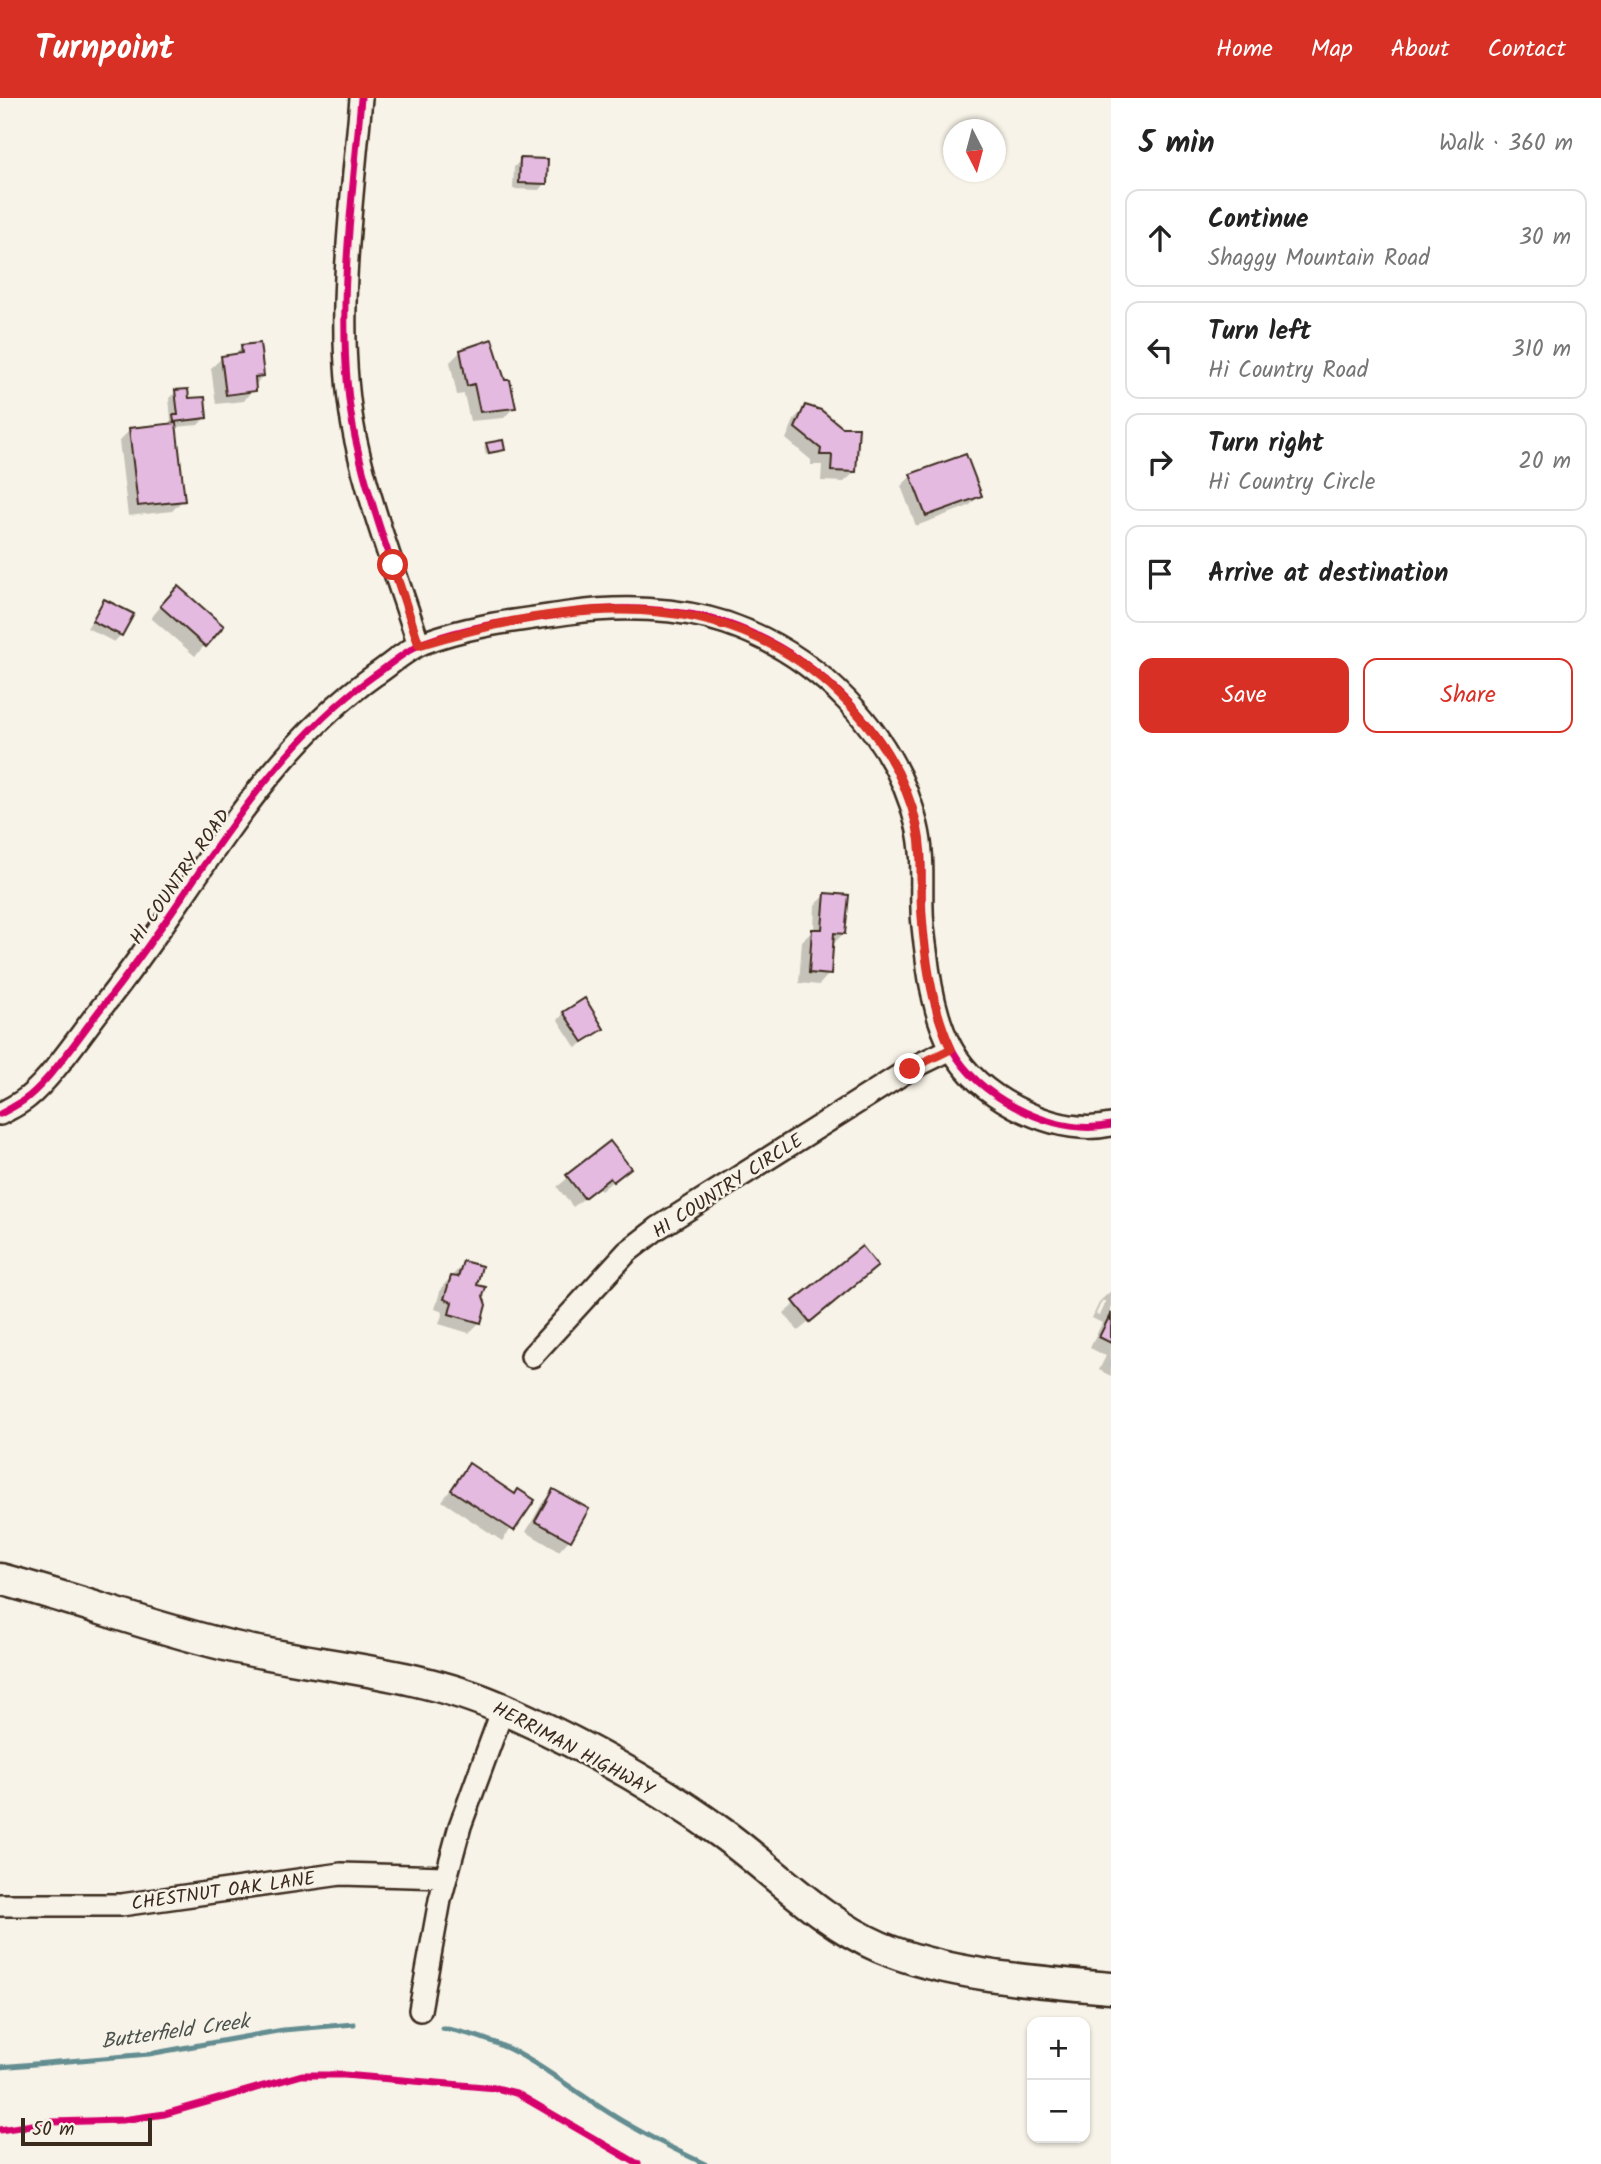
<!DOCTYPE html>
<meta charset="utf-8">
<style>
:root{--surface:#fff;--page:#f2f2f2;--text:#222;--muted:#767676;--line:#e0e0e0;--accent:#d93025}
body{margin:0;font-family:Kalam,sans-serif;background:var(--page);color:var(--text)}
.controls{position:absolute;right:21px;bottom:21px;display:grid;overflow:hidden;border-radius:14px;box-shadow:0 2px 5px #0004}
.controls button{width:63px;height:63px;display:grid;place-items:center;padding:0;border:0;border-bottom:2px solid var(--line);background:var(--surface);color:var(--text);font:35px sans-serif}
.compass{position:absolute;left:943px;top:21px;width:63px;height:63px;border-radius:50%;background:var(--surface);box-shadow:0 2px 5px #0004;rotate:174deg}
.scale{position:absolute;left:21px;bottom:18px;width:131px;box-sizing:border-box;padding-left:7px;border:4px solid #3b2a1e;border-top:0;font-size:19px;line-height:24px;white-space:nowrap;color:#3b2a1e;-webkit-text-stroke:5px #f7f3e8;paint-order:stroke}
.stop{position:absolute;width:21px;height:21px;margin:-16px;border:5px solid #d93025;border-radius:50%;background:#fff}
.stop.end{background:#d93025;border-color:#fff;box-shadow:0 2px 7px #0008}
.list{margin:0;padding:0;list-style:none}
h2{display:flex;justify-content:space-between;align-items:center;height:91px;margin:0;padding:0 28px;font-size:30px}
h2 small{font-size:23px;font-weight:400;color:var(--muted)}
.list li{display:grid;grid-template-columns:46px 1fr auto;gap:21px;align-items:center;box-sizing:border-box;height:98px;margin:0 14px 14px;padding:0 14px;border:2px solid var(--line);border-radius:14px}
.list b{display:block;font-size:26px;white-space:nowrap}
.list p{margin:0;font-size:23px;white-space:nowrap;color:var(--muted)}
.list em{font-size:23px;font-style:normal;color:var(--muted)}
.actions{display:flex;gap:14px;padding:21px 28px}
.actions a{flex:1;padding:16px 0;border:2px solid var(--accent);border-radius:14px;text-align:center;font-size:24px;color:var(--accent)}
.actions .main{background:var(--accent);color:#fff}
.icon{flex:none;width:38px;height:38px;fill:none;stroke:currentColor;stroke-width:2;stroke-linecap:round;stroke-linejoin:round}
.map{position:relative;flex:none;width:1111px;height:2066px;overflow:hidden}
header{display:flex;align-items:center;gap:42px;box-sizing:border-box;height:98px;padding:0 35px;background:var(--accent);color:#fff}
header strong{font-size:33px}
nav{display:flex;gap:38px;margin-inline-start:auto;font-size:24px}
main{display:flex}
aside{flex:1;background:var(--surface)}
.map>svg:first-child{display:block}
.shadow{fill:#0003;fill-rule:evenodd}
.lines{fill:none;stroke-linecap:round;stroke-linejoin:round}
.stream{stroke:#648d91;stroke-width:5}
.building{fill:#e5bae0;stroke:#3b2a1e;stroke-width:2}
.minor-casing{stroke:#3b2a1e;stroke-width:26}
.secondary-casing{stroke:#3b2a1e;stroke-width:35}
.minor{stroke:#f7f3e8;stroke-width:21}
.secondary{stroke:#f7f3e8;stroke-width:30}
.cycleway-casing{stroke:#f7f3e8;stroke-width:11}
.cycleway{stroke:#d6006c;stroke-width:7}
.route{stroke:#d93025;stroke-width:9}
.labels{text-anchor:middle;stroke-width:5;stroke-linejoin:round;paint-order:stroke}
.street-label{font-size:19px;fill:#3b2a1e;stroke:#f7f3e8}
.water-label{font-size:21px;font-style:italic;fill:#4c534e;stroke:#f7f3e8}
</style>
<header>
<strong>Turnpoint</strong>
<nav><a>Home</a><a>Map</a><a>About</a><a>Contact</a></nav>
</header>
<main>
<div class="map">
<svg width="1111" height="2066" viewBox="0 0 1111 2066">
<rect width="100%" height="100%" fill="#f7f3e8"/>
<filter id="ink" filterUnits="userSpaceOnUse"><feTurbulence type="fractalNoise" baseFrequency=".0143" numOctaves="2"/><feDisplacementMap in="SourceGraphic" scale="14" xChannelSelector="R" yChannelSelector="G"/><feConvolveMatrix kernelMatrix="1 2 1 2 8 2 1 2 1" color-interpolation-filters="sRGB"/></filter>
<g filter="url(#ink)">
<path class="shadow" d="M521,62L545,85L539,92L513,91L514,69Z
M242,249L262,278L244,303L216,306L211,270L222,260L232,258Z
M460,254L500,265L514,309L504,320L470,323L464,296L457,297L450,264Z
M176,294L205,320L198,327L175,329L183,402L172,413L128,418L119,343L130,332L167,328L171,322L169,300Z
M806,309L855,374L844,384L821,383L822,367H811V362L786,341L795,320Z
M487,347L503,351L486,357L484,349Z
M911,378L980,397L969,408L916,428L901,388Z
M167,501L205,547L195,558L151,520Z
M104,503L121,537L114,544L87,530Z
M826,797L844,835L833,846L829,876L819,887L799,885L802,843L814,832L815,807Z
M564,915L602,931L576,950L558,922Z
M609,1046L628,1070L601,1093L598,1089L573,1109L557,1089Z
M862,1150L866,1178L798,1233L784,1215Z
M464,1165L484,1200L479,1225L469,1235L439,1226L443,1214L435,1211L441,1190Z
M1111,1193V1278L1099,1272L1106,1258L1090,1250L1102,1225L1092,1220L1100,1203ZM1102,1203H1106L1099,1217L1096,1216Z
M469,1368L514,1397L532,1402L502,1443L442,1403Z
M553,1393L586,1412L569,1442L559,1453L526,1434L543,1404Z"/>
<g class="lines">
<path class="stream" d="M442,1930C513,1942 543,1972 600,2009C633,2031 669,2049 705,2066
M0,1969L149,1956L283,1932L354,1926"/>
</g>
<path class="building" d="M520,60L548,61L547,86L519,85Z
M492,241L505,282H510L516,310L480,314L474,286L467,288L460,252Z
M260,245L264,278L255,279L256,293L226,297L221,258L242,255L241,247Z
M188,291L189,300L205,299L207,320L174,324L173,317H178L175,292Z
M805,307L821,312L842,329H859L856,374L831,373L832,357H820L821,351L795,330Z
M176,325L185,403L138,408L129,330Z
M503,342L505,352L489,355L486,345Z
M966,356L982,398L926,418L910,376Z
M178,488L224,528L206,549L160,508Z
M104,501L134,516L122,538L92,523Z
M825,795L849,797L845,836L834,835L831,877L809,875L812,831H822Z
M585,900L604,931L583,944L563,914Z
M610,1043L631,1070L613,1084L610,1080L584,1100L566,1077Z
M862,1148L878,1168L810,1224L793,1203Z
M463,1163L482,1168L477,1187L486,1189L483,1198L486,1207L481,1225L449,1216L452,1204L444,1201L451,1178L458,1179Z
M1111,1215V1245L1099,1239Z
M469,1365L515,1396L518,1391L535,1402L514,1433L451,1392Z
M553,1391L589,1411L571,1443L535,1423Z"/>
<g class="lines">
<defs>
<path id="minor" d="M361,0C352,108 333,232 355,339C370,409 397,478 419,547
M0,1016C9,1011 20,1006 28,999C51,981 83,933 102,909C192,799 256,661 375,577C390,567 406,552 423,545C470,527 520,522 569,515C619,508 678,509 726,525C817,556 895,634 917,728C924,756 921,783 922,811C922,830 926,850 928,869C937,934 954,977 1015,1009C1044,1024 1079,1034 1111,1027
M532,1258L627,1154L658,1130L910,971L951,951
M0,1807H121L341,1776L446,1779
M420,1912L440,1802L460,1728L503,1611"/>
<path id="secondary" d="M0,1481C80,1502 158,1532 238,1550C325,1569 421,1574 503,1611C579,1645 656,1687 723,1736C775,1774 820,1823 880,1849C945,1877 1040,1884 1111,1890"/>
</defs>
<use href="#minor" class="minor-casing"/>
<use href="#secondary" class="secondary-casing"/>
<use href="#minor" class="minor"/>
<use href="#secondary" class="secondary"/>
<defs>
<path id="cycleway" d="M361,0C352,108 333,232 355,339C370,409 397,478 419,547
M0,1016C9,1011 20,1006 28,999C51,981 83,933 102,909C192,799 256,661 375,577C390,567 406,552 423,545C470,527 520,522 569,515C619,508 678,509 726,525C817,556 895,634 917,728C924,756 921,783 922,811C922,830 926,850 928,869C937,934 954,977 1015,1009C1044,1024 1079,1034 1111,1027
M0,2032L52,2024L122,2022L165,2016L302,1977H344L496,1990L516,1995L638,2066"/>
</defs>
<use href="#cycleway" class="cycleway-casing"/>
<use href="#cycleway" class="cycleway"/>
</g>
</g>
<g class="lines" filter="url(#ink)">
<path class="route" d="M393,467L419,547C564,503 724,482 841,598C879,635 905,676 917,728C924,759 919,787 922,818C925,864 932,909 951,951L910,971"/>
</g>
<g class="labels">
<g class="street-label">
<text transform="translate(179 778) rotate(-55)" y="7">HI COUNTRY ROAD</text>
<text transform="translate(727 1087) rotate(-33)" y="7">HI COUNTRY CIRCLE</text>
<text transform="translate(574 1650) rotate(28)" y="7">HERRIMAN HIGHWAY</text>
<text transform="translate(223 1792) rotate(-8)" y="7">CHESTNUT OAK LANE</text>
</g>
<g class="water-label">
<text transform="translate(175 1933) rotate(-8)" y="7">Butterfield Creek</text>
</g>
</g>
</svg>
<div class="controls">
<button>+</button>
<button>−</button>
</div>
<svg class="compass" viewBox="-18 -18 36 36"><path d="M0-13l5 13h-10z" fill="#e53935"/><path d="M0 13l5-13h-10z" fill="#767676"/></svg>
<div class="scale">50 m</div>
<div class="stop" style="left:393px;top:467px"></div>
<div class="stop end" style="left:910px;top:971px"></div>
</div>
<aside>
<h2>5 min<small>Walk · 360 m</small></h2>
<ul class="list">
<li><svg class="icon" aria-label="ahead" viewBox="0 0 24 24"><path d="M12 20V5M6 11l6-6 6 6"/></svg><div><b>Continue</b><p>Shaggy Mountain Road</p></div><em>30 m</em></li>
<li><svg class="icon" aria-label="left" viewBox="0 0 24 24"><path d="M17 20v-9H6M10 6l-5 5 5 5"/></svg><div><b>Turn left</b><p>Hi Country Road</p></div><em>310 m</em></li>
<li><svg class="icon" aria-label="right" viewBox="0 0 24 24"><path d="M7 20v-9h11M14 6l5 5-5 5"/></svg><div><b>Turn right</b><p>Hi Country Circle</p></div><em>20 m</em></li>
<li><svg class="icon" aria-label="arrive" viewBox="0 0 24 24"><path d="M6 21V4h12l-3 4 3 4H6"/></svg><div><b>Arrive at destination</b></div></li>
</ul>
<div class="actions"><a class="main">Save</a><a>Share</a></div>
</aside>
</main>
